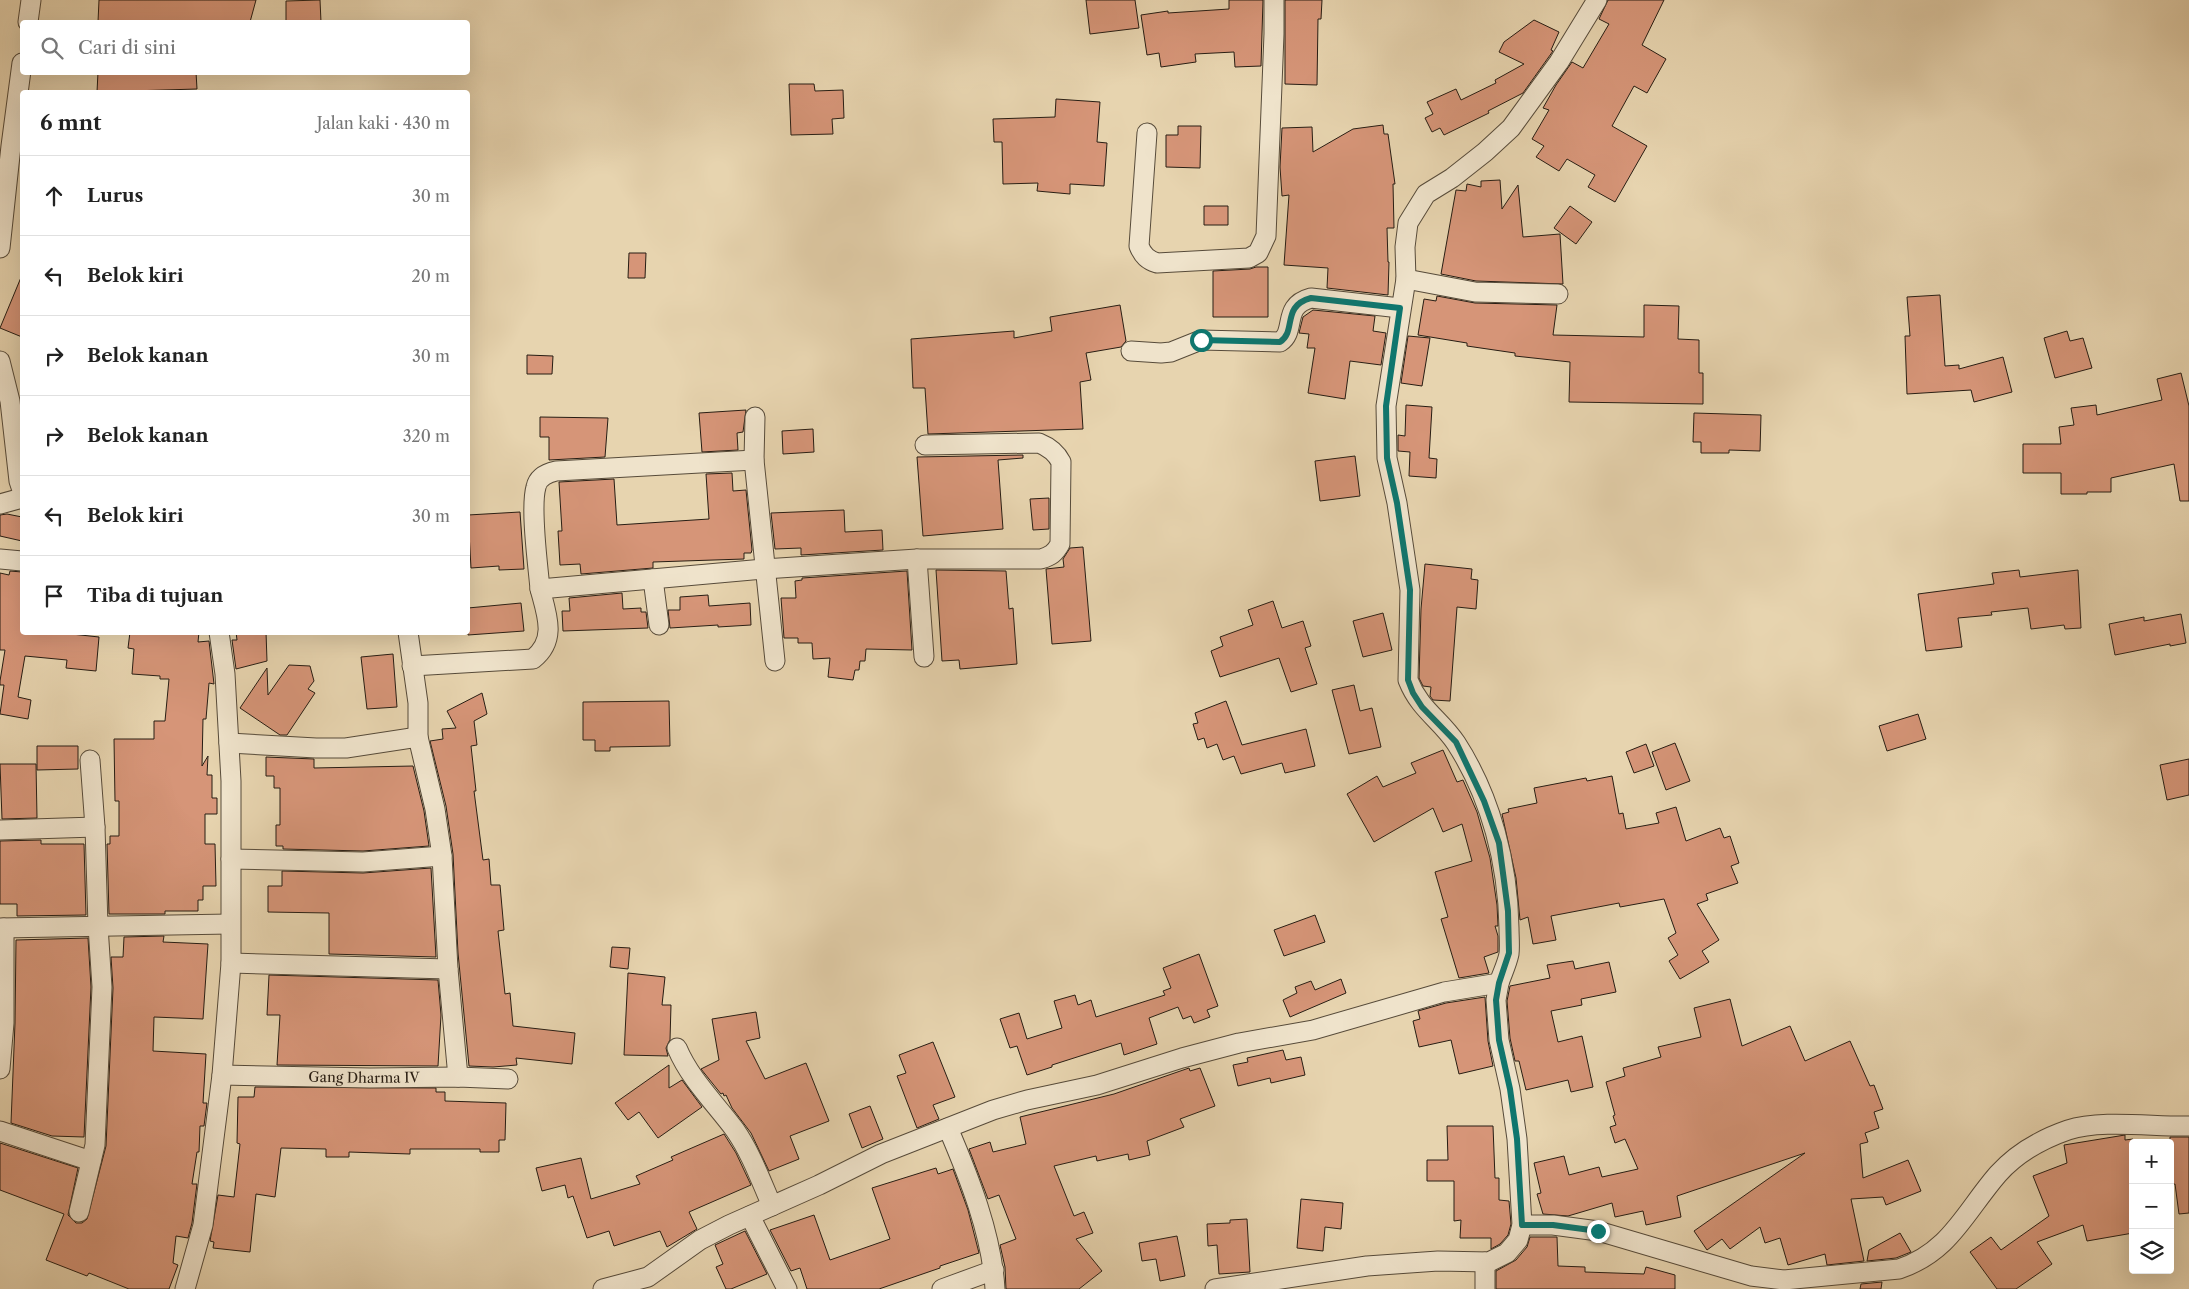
<!DOCTYPE html>
<html lang="id">
<meta charset="utf-8">
<style>
:root{--surface:#fff;--page:#f6f6f6;--text:#222;--muted:#767676;--line:#e0e0e0}
body{margin:0;font-family:"Libre Caslon Text",serif;background:var(--page);color:var(--text)}
.controls{position:absolute;right:15px;bottom:15px;display:grid;overflow:hidden;border-radius:5px;box-shadow:0 5px 20px #0002}
.controls button{width:45px;height:45px;display:grid;place-items:center;padding:0;border:0;border-bottom:1px solid var(--line);background:var(--surface);color:var(--text);font:25px sans-serif}
.stop{position:absolute;width:15px;height:15px;margin:-11px;border:4px solid #0f766e;border-radius:50%;background:#fff}
.stop.end{background:#0f766e;border-color:#fff;box-shadow:0 1px 5px #0008}
.list{margin:0;padding:0;list-style:none}
h2{display:flex;justify-content:space-between;align-items:center;height:65px;margin:0;padding:0 20px;font-size:21px}
h2 small{font-size:16px;font-weight:400;color:var(--muted)}
.list li{display:grid;grid-template-columns:32px 1fr auto;gap:15px;align-items:center;box-sizing:border-box;height:80px;padding:0 20px;border-top:1px solid var(--line)}
.list b{display:block;font-size:19px;white-space:nowrap}
.list em{font-size:16px;font-style:normal;color:var(--muted)}
.icon{flex:none;width:28px;height:28px;fill:none;stroke:currentColor;stroke-width:2;stroke-linecap:round;stroke-linejoin:round}
.map{position:relative;flex:none;width:2189px;height:1289px;overflow:hidden}
.search{position:absolute;background:var(--surface);box-shadow:0 5px 20px #0002;left:20px;top:20px;width:450px;height:55px;display:flex;align-items:center;gap:12px;box-sizing:border-box;padding:0 18px;border-radius:5px;color:var(--muted);font-size:19px}
.panel{position:absolute;background:var(--surface);box-shadow:0 5px 20px #0002;left:20px;top:90px;width:450px;height:545px;border-radius:5px}
.map>svg:first-child{display:block}
.building{fill:#d69578;stroke:#271d13}
.lines{fill:none;stroke-linecap:round;stroke-linejoin:round}
.street-casing{stroke:#574b3a;stroke-width:21}
.street{stroke:#efe3cb;stroke-width:19}
.route{stroke:#0f766e;stroke-width:6}
.labels{text-anchor:middle;stroke-width:4.5;stroke-linejoin:round;paint-order:stroke}
.street-label{font-size:14px;fill:#271d13;stroke:#efe3cb}
</style>
<div class="map">
<svg width="2189" height="1289" viewBox="0 0 2189 1289">
<rect width="100%" height="100%" fill="#e7d4af"/>
<filter id="stains"><feTurbulence type="fractalNoise" baseFrequency=".004" numOctaves="4"/><feColorMatrix values="0 0 0 0 .2 0 0 0 0 .09 0 0 0 0 .02 0 0 0 .5 -.17"/></filter>
<radialGradient id="worn" r=".72"><stop offset=".6" stop-color="#630" stop-opacity="0"/><stop offset="1" stop-color="#630" stop-opacity=".3"/></radialGradient>
<path class="building" d="M99,0H256L250,22H234V21L98,22Z
M320,0L321,22H286V1Z
M1086,0H1135L1139,28L1090,34Z
M1229,0H1263L1261,66L1235,67L1234,52L1195,54L1196,62L1161,67L1159,53L1147,55L1141,15L1168,11V13L1229,9Z
M1285,0H1322L1321,19H1318L1317,85L1285,84Z
M1608,0H1664L1642,45L1666,59L1647,93L1634,86L1612,126L1647,146L1615,202L1588,187L1595,175L1567,159L1559,171L1536,157L1544,146L1532,139L1549,110L1543,108L1556,85L1572,62L1583,68L1609,24L1599,19Z
M1534,20L1559,32L1551,50L1553,51L1523,93L1488,111L1489,113L1444,135L1440,128L1432,132L1425,118L1433,114L1427,102L1456,89L1461,100L1496,83L1495,80L1524,64L1499,52L1504,42Z
M98,72H196L197,89L97,92Z
M789,84H814L815,91L843,90L844,118L832,119L833,134L791,135Z
M1056,99L1100,102L1097,142L1107,143L1104,186L1070,184V194L1037,191L1038,183L1003,184L1002,142H994L993,119L1055,117Z
M1383,125L1384,134H1388L1395,184H1393L1394,228H1387L1388,262H1389L1388,295L1327,288L1328,268L1284,265L1289,195L1282,196L1280,167L1282,128L1312,127L1313,152L1353,129Z
M1178,126H1201L1200,168L1166,167V135H1178Z
M1500,180L1502,209L1518,185L1523,237L1560,234L1563,284L1476,281L1441,274L1456,190L1466,191L1467,184L1481,187V181Z
M1204,206H1228V225H1204Z
M1570,206L1592,222L1576,244L1554,228Z
M629,253H646L645,278H628Z
M1256,267H1268V317H1213V271L1250,269Z
M22,275V337L0,328Z
M1940,295L1945,366L1959,365V369L2003,357L2012,392L1974,402L1971,390L1907,394L1905,336H1910L1907,297Z
M1437,296L1475,303L1557,305L1553,335L1644,337V305L1679,306L1678,339L1699,340V373H1703V404L1569,402L1570,362L1515,356V353L1467,346V343L1418,335L1424,299L1436,301Z
M1120,305L1126,341L1121,347L1086,353L1091,380L1080,382L1083,429L928,434L925,388H913L911,339L1014,331V338L1052,331L1050,317Z
M1313,310L1375,316L1373,331L1386,333L1381,365L1350,361L1345,399L1308,393L1315,348H1307L1309,334L1299,333L1303,317Z
M2067,331L2070,341L2083,338L2092,368L2055,378L2044,338Z
M1408,336L1430,338L1422,386L1401,383Z
M527,355L553,356L552,374H527Z
M2181,373L2189,406V501H2180L2174,464L2111,478V492H2087V494H2061V473H2023V444H2061L2059,427L2074,425L2071,408L2096,405L2097,415L2162,400L2157,379Z
M1406,405L1432,407L1429,458L1437,459L1436,478L1409,476L1410,452L1398,451V435L1405,436Z
M746,410L743,432L737,433L738,450L702,452L699,413Z
M1694,413L1761,415L1760,451L1729,450V453H1701V442H1693Z
M540,417L608,418L605,457L549,460V437H540Z
M813,429L814,452L783,454L782,431Z
M1023,455V458L998,460L1003,529L923,536L917,457Z
M1355,456L1360,496L1320,501L1315,461Z
M732,473L733,491L746,490L752,550L751,553H744V559L653,562V568L581,574L580,564L560,565L558,531H562L559,482L614,479L617,525L709,519L706,474Z
M1049,498V529L1033,530L1030,499Z
M844,510L845,532L882,530L883,550L801,555V548L775,549L771,513Z
M520,512L524,569L499,570V566L471,568L468,515Z
M7,514L22,517V541L0,536V515Z
M1083,547L1091,641L1052,644L1046,569L1064,567L1063,559L1070,548Z
M1425,564L1472,569L1471,579L1478,580L1476,609L1457,607L1450,701L1433,700L1430,696L1431,687L1423,686L1419,678L1421,609Z
M936,570L1006,571L1009,609L1013,608L1017,664L960,669L959,660L942,661Z
M2019,570L2020,577L2078,570L2081,628L2065,629L2064,625L2031,629L2028,608L1991,612L1992,615L1958,618L1962,647L1926,651L1918,594L1994,584L1992,573Z
M10,571L22,572V632H53L99,637L96,671L66,668L67,660L25,656L18,697L31,700L28,719L0,714L4,685H0V681L5,650H0V573L9,575Z
M907,571L912,650L866,649L865,661H860L859,670H855L853,680L828,677L830,658L813,659L812,643H798V638H784L781,598H796L795,581L802,580V578Z
M622,593L623,609L641,608V612H646L648,628L563,631L562,611H570L569,598Z
M708,595L709,606L750,603L751,625L718,627V625L670,628L668,610H680V597Z
M1273,601L1282,628L1303,621L1311,646L1305,648L1317,684L1291,692L1279,658L1220,677L1211,651L1223,646L1220,637L1253,625L1248,610Z
M521,603L524,631L468,635V608Z
M1383,613L1392,650L1363,657L1353,621Z
M2181,614L2186,643L2170,646V644L2115,655L2109,624L2144,617V621Z
M130,632H199L198,642L209,641L214,684L209,683L206,719H203L202,766L208,756L207,775H212V798H217V814H205V844H215L216,886H203V900H198V911H165V914H109L107,844H110V836H119V801H115L114,739H154V721H165L169,679H160V676L132,674L134,649L128,648Z
M236,632H266L267,661L236,669L232,640H237Z
M393,654L397,707L367,709L361,657Z
M289,665L310,666L314,681L308,689L315,693L287,735H280L240,708L267,668L268,695Z
M1354,685L1360,711L1372,708L1381,747L1349,754L1332,690Z
M482,693L487,714L474,721L477,745L471,746L476,791H474L483,860L489,859L491,885H500L504,930L498,931L505,994L510,993L513,1026L575,1033L572,1064L516,1058L517,1065L493,1067L469,1066L458,953L453,854L446,806L430,741L443,739L442,729L456,728L447,711Z
M669,701L670,746L610,747V751H595V740H583V702Z
M1226,701L1242,745L1306,729L1315,766L1285,773L1282,763L1241,774L1234,756L1223,760L1217,744L1207,748L1204,738L1198,740L1193,724L1198,723L1195,713Z
M1918,714L1926,739L1887,751L1879,726Z
M1675,743L1690,781L1666,790L1652,752Z
M1646,744L1654,766L1634,773L1626,752Z
M37,746H78V769L37,770Z
M1443,750L1457,782L1463,780L1477,812L1490,858L1497,905L1498,926H1495L1498,936V952L1484,957L1489,973L1459,978L1441,919L1448,917L1435,872L1472,861L1462,824L1443,832L1433,808L1374,842L1347,794L1377,776L1383,787L1416,773L1411,763Z
M266,757L314,759V768L413,766L424,811L429,846L363,851L283,849V846H276V825H280V788H274V776H266Z
M2189,759V795L2167,800L2160,765Z
M0,764H36L37,818L2,819Z
M1612,776L1619,814L1623,813L1626,829L1659,823L1656,813L1676,807L1686,841L1720,828L1724,838L1730,836L1739,863L1731,866L1738,883L1706,894L1708,900L1697,904L1719,940L1702,951L1709,962L1680,979L1669,961L1678,955L1668,938L1676,933L1664,899L1620,907L1619,903L1551,916L1556,940L1533,944L1528,917L1520,920L1516,878L1502,814L1509,812L1508,809L1537,803L1534,788L1586,778L1587,781Z
M41,840V844H84L86,915L17,916V904H0V841Z
M431,868L436,957L329,954V913L268,912V886H282V871L363,873Z
M1315,915L1325,942L1284,956L1274,930Z
M164,936L163,942L208,944L203,1019L154,1017L153,1051L206,1054L203,1103H207L204,1126H200L199,1152H197L192,1184H197L192,1223L188,1238L176,1236L173,1263L178,1265L169,1289H129L89,1273L87,1276L46,1260L64,1214L0,1190V1143L78,1168L68,1215L76,1223H82L87,1219L106,1146L113,988L111,957H123L124,937Z
M88,938L91,987L84,1137L52,1136L11,1123L15,1023L16,940Z
M612,947L630,948L628,969L610,967Z
M1199,954L1218,1006L1207,1010L1210,1017L1194,1023L1191,1016L1183,1019L1178,1007L1149,1018L1157,1044L1124,1055L1121,1043L1052,1065V1067L1027,1075L1017,1046L1010,1048L1000,1019L1019,1013L1027,1039L1062,1028L1054,1001L1075,995L1078,1005L1091,1000L1096,1017L1165,995L1163,991L1171,988L1163,968Z
M1573,961L1575,969L1609,962L1616,992L1581,999L1582,1005L1551,1011L1558,1042L1582,1036L1593,1087L1571,1092L1568,1080L1526,1090L1519,1061H1515L1510,1038L1507,1001L1510,986L1550,978L1547,965Z
M628,973L665,977L662,1005H671L670,1040L666,1048L668,1056L624,1055Z
M269,975L438,980L441,1015L438,1066L277,1065L280,1015H267Z
M1341,979L1346,993L1290,1017L1283,1000L1297,993L1295,987L1311,981L1315,990Z
M1485,997L1488,1041L1493,1066L1459,1074L1451,1040L1419,1047L1413,1021L1420,1019L1418,1011L1446,1003Z
M1730,999L1742,1046L1790,1026L1805,1061L1850,1041L1870,1086L1874,1085L1883,1109L1874,1112L1879,1128L1865,1133L1868,1142L1860,1144L1863,1178L1908,1160L1921,1191L1886,1205L1883,1197L1851,1199L1864,1261L1827,1265L1825,1254L1788,1265L1780,1238L1765,1243L1760,1227L1730,1249L1722,1239L1707,1250L1694,1231L1805,1153L1677,1196L1681,1217L1646,1225L1643,1211L1615,1217L1612,1203L1568,1216L1543,1214L1537,1194L1541,1193L1534,1163L1564,1156L1569,1175L1599,1167L1602,1177L1638,1169L1625,1139L1615,1143L1610,1127L1616,1125L1613,1116L1615,1115L1606,1082L1625,1076L1623,1068L1661,1057L1658,1047L1701,1037L1694,1008Z
M756,1012L760,1038L746,1041L765,1079L806,1063L829,1121L790,1136L799,1159L769,1171L751,1133L732,1108L726,1095L724,1096L723,1093L721,1094L701,1069L719,1060L712,1019Z
M933,1042L955,1097L933,1105L939,1119L917,1128L897,1076L906,1073L899,1055Z
M1283,1050L1286,1060L1301,1057L1305,1075L1271,1083L1270,1078L1238,1086L1233,1065L1248,1062L1247,1058Z
M669,1065V1088L682,1080L702,1107L658,1138L639,1112L628,1120L615,1103Z
M1189,1068L1190,1071L1200,1068L1215,1106L1180,1119L1184,1127L1147,1141L1150,1155L1129,1160L1128,1154L1097,1161L1096,1156L1054,1166L1074,1216L1084,1212L1093,1233L1076,1239L1102,1271L1079,1289H1006L1005,1267L1000,1245L1016,1239L999,1195L988,1199L969,1149L990,1142L993,1152L1026,1144L1020,1117L1114,1094Z
M255,1087L436,1088V1092H445V1101L506,1103L505,1140H499V1152H480V1149H410V1154L349,1152V1157H326V1149L281,1148L275,1197L256,1194L250,1252L213,1248L214,1242L210,1241L218,1195L234,1197L240,1144L237,1143L238,1097H254Z
M870,1106L883,1139L862,1148L849,1114Z
M1447,1126H1493L1495,1178H1499V1200L1509,1201L1511,1224L1508,1235L1500,1244L1491,1249V1238H1460L1461,1220L1454,1221V1181H1427V1160H1448Z
M724,1134L736,1153L751,1185L689,1212L697,1229L667,1247L660,1231L614,1246L609,1231L587,1238L573,1196L568,1198L565,1185L542,1191L536,1168L581,1158L591,1199L640,1184L636,1176L673,1160L671,1157Z
M2125,1135V1140L2133,1139V1233L2087,1241L2083,1225L2037,1242L2052,1264L2016,1289H1997L1970,1252L1991,1237L2001,1250L2049,1216L2033,1176L2067,1163L2064,1145Z
M2170,1137H2189V1213L2179,1214L2175,1184L2170,1185Z
M936,1168L938,1174L953,1169L968,1210L979,1253L940,1266V1268L879,1289H807L800,1268L791,1271L770,1230L814,1215L830,1260L890,1239L872,1188Z
M1301,1199L1343,1203L1341,1229L1325,1227L1323,1251L1297,1248Z
M1247,1219L1250,1272L1219,1274L1217,1245L1208,1246L1207,1224L1230,1223V1220Z
M745,1231L767,1274L731,1289H726L716,1267L723,1264L715,1245Z
M1900,1233L1911,1252L1896,1258L1867,1261L1869,1250Z
M1177,1236L1185,1276L1160,1281L1156,1259L1142,1261L1139,1243Z
M1530,1237H1557L1558,1266L1585,1267V1272L1644,1274L1646,1267L1675,1275V1289H1496V1271L1516,1260L1527,1247Z
M1882,1282L1881,1289H1860L1861,1284Z"/>
<g class="lines">
<defs>
<g id="street">
<path d="M28,22L31,0"/>
<path d="M1147,133L1139,246C1143,256 1148,260 1157,263L1249,258L1258,253L1266,236L1274,34V0"/>
<path d="M0,248L11,146L22,63"/>
<path d="M1406,279L1475,292L1558,294"/>
<path d="M1131,351L1161,353L1171,352L1201,340L1280,342C1297,331 1281,306 1311,298L1400,308"/>
<path d="M0,361L10,401L19,481L22,490"/>
<path d="M755,417L754,460L775,661"/>
<path d="M0,504L22,498"/>
<path d="M0,559L22,561"/>
<path d="M917,559L924,657"/>
<path d="M653,579L659,625"/>
<path d="M540,589C538,565 530,508 536,487C538,477 547,473 556,471L754,460"/>
<path d="M408,632L418,703V737L435,809L442,856L448,969L458,1077"/>
<path d="M412,666L533,659C557,640 547,615 540,589L764,569L917,559H1041C1051,556 1055,553 1060,544L1061,462C1056,452 1049,447 1039,443L925,445"/>
<path d="M229,743L316,748H346L418,737"/>
<path d="M0,830L95,827"/>
<path d="M231,859L363,862L442,856"/>
<path d="M0,928L230,924"/>
<path d="M231,963L448,969"/>
<path d="M677,1048C690,1079 715,1103 735,1130C751,1153 761,1181 772,1206"/>
<path d="M0,1069L4,1023V928"/>
<path id="s1" d="M222,1075L370,1078L458,1077L508,1079"/>
<path d="M948,1128C969,1177 992,1235 995,1289"/>
<path d="M0,1131L91,1161"/>
<path d="M79,1212L95,1145L102,987L98,926L95,827L90,760"/>
<path d="M750,1216L787,1289"/>
<path d="M1522,1225H1553L1598,1231L1751,1276L1784,1280L1899,1269C1950,1252 1965,1212 1998,1174C2016,1154 2042,1139 2068,1130C2101,1119 2154,1127 2189,1126"/>
<path d="M1485,1262V1289"/>
<path d="M185,1289L203,1225L222,1075L231,963V781L225,674L219,632"/>
<path d="M603,1289L648,1277L700,1240L729,1225L819,1185L881,1154L993,1110L1027,1100L1097,1085L1182,1058L1239,1043L1313,1030L1444,992L1499,983C1502,974 1507,964 1509,954C1510,946 1509,936 1509,928C1508,864 1491,797 1456,743C1440,719 1420,710 1408,680L1410,590L1397,503L1387,458L1386,406L1406,279L1405,247L1408,223L1426,194L1452,178L1485,152L1511,128L1559,62L1597,0"/>
<path d="M942,1289L994,1270"/>
<path d="M1215,1289L1367,1266L1438,1261L1489,1262L1507,1253L1518,1240L1522,1225L1517,1139L1510,1089L1499,1040L1496,1000L1499,983"/>
</g>
</defs>
<use href="#street" class="street-casing"/>
<use href="#street" class="street"/>
</g>
<g class="lines">
<path class="route" d="M1201,340L1280,342C1297,331 1281,306 1311,298L1400,308L1386,406L1387,458L1397,503L1410,590L1408,680L1413,693L1422,707L1456,742L1484,801L1499,843L1508,911L1509,953L1499,983L1496,1000L1499,1040L1510,1089L1517,1139L1522,1225H1553L1598,1231"/>
</g>
<g class="labels">
<g class="street-label">
<text dy="5" stroke="none"><textPath href="#s1" startOffset="142">Gang Dharma IV</textPath></text>
</g>
</g>
<rect width="100%" height="100%" filter="url(#stains)"/>
<rect width="100%" height="100%" fill="url(#worn)"/>
</svg>
<div class="controls">
<button>+</button>
<button>−</button>
<button><svg class="icon" aria-label="layers" viewBox="0 0 24 24"><path d="M12 4l9 5-9 5-9-5zM3 14l9 5 9-5"/></svg></button>
</div>
<div class="stop" style="left:1201px;top:340px"></div>
<div class="stop end" style="left:1598px;top:1231px"></div>
<div class="search"><svg class="icon" aria-label="search" viewBox="0 0 24 24"><circle cx="10" cy="10" r="6"/><path d="M15 15l6 6"/></svg>Cari di sini</div>
<section class="panel">
<h2>6 mnt<small>Jalan kaki · 430 m</small></h2>
<ul class="list">
<li><svg class="icon" aria-label="ahead" viewBox="0 0 24 24"><path d="M12 20V5M6 11l6-6 6 6"/></svg><div><b>Lurus</b></div><em>30 m</em></li>
<li><svg class="icon" aria-label="left" viewBox="0 0 24 24"><path d="M17 20v-9H6M10 6l-5 5 5 5"/></svg><div><b>Belok kiri</b></div><em>20 m</em></li>
<li><svg class="icon" aria-label="right" viewBox="0 0 24 24"><path d="M7 20v-9h11M14 6l5 5-5 5"/></svg><div><b>Belok kanan</b></div><em>30 m</em></li>
<li><svg class="icon" aria-label="right" viewBox="0 0 24 24"><path d="M7 20v-9h11M14 6l5 5-5 5"/></svg><div><b>Belok kanan</b></div><em>320 m</em></li>
<li><svg class="icon" aria-label="left" viewBox="0 0 24 24"><path d="M17 20v-9H6M10 6l-5 5 5 5"/></svg><div><b>Belok kiri</b></div><em>30 m</em></li>
<li><svg class="icon" aria-label="arrive" viewBox="0 0 24 24"><path d="M6 21V4h12l-3 4 3 4H6"/></svg><div><b>Tiba di tujuan</b></div></li>
</ul>
</section>
</div>
